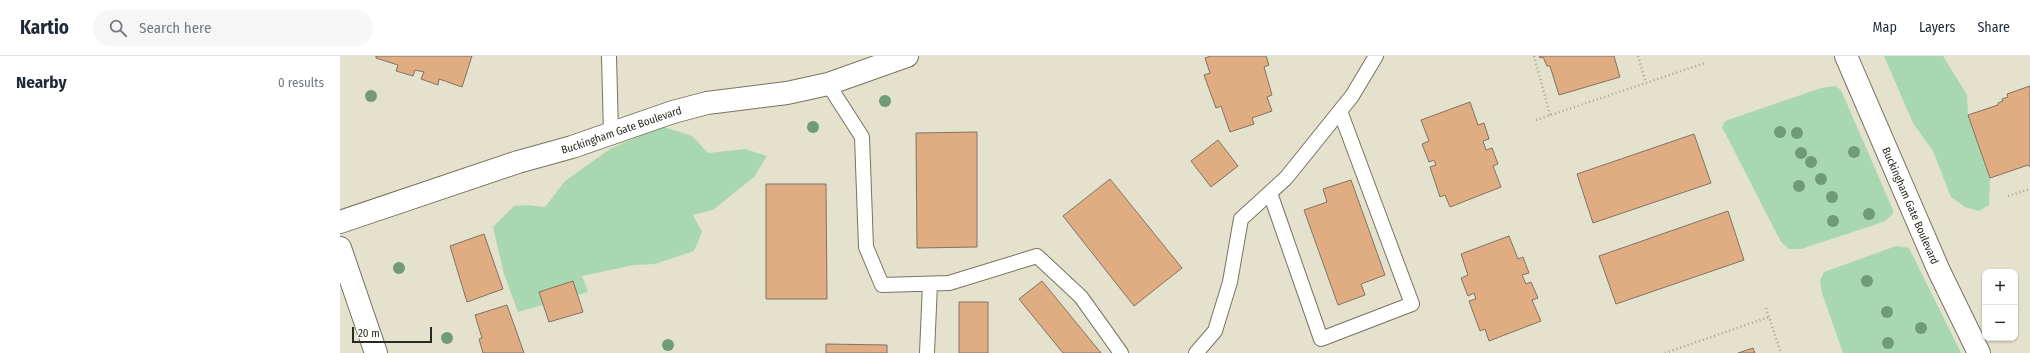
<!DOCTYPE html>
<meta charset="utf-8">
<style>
:root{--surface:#fff;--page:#f6f6f7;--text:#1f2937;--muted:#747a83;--line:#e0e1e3}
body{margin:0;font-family:"Fira Sans Condensed",sans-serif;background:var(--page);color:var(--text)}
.controls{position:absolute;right:12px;bottom:12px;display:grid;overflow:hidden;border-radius:8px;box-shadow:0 1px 3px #0004}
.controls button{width:36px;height:36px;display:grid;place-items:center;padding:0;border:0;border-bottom:1px solid var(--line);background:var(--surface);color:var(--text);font:20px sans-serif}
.scale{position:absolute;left:12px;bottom:10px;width:80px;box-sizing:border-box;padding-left:4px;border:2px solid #2a2921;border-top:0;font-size:11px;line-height:14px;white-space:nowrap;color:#2a2921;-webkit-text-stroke:3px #fff;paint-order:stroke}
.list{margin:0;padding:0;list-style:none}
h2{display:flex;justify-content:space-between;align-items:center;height:52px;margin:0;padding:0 16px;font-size:17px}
h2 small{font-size:13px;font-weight:400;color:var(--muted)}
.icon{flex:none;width:22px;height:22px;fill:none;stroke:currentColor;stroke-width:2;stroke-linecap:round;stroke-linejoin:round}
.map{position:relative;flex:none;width:1690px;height:297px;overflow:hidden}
header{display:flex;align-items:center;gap:24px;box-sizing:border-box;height:56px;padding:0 20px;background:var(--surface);border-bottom:1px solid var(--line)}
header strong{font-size:19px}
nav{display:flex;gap:22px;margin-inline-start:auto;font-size:14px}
.search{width:280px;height:36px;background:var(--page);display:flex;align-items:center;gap:10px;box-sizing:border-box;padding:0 14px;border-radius:22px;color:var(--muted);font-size:15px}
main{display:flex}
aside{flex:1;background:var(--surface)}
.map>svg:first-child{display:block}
.green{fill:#a9d8b0}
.building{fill:#e0ad82;stroke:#827366}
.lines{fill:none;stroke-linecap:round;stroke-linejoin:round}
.service-casing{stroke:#777461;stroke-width:16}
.minor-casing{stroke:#777461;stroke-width:24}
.tertiary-casing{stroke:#777461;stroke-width:24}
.path{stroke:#a6a494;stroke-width:2.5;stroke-dasharray:1 3;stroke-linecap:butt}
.service{stroke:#fff;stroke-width:14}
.minor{stroke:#fff;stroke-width:22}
.tertiary{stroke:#fff;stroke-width:22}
.tree{fill:#709b74}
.labels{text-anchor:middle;stroke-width:3.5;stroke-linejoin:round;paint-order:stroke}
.street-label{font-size:11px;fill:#2a2921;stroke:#fff}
</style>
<header>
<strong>Kartio</strong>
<div class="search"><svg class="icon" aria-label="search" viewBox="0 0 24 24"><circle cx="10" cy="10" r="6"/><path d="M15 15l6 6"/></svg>Search here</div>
<nav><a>Map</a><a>Layers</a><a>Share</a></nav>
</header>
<main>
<aside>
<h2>Nearby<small>0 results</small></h2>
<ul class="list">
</ul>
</aside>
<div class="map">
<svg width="1690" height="297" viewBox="0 0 1690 297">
<rect width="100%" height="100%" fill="#e4e1cd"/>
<path class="green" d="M1544,0H1603L1627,39L1628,59L1650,122L1649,149L1639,155L1625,151L1611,141L1593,95L1573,67Z
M1495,30L1501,34L1553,154V158L1545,165L1534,169L1461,193H1449L1441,186L1382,71L1385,65L1481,32Z
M321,70L352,80L368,97L405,93L427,100L414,121L373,154L353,159L362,176L354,195L315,208L294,209L242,220L248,236L178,256L164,218L153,171L174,150L187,149L205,151L225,125L270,93Z
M1556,190L1569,192L1621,297H1503L1482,237L1480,225L1484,216Z"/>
<path class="building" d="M36,0H132L122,31L99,23L98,29L81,23L84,16L75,14L73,20L56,15L58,9L36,2Z
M871,0H926L929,9L924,11L932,39L927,41L932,55L912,62L914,68L890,76L881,50L876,52L864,19L870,17L865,2Z
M1199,0H1274L1280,21L1219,39L1210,10H1207L1203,1L1200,2Z
M1690,30V111L1688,109L1650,122L1628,59L1658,49V47L1663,45L1662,43L1668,41L1667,38Z
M1130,46L1138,69L1144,67L1149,83L1143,85L1146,94L1152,92L1158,108L1153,110L1161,131L1110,151L1105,139L1100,141L1090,111L1096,109L1094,104L1089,106L1082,88L1089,85L1081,64Z
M637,76V191L577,192L576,77Z
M1354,78L1371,127L1253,167L1237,118Z
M878,84L898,110L871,131L851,105Z
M770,123L842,212L794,250L723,160Z
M1011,124L1045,219L1021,228L1025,239L998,249L964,154L987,146L983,133Z
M426,128H486L487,243H426Z
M1388,155L1404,204L1276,248L1259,200Z
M144,178L163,233L127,246L110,190Z
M1169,180L1178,203L1183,201L1189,217L1182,219L1186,228L1191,226L1198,242L1192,244L1201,265L1149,285L1145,273L1140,275L1129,245L1136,243L1134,237L1128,240L1121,222L1128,219L1121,198Z
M233,225L243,256L209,266L199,236Z
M702,225L761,297H723L679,243Z
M619,246H648V297H619Z
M167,249L184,297H143L139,283L142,282L135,259Z
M486,288L547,289V297H486Z
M1413,292L1415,297H1398Z"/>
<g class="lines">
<defs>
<path id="service" d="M269,0L271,78
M488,28L522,81L526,191L542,229L609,227L697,200L741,241L781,297
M930,137L981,283L1072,248L1000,55
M587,297L590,228
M856,297L875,275L890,226L901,163L946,122L1012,40L1036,0"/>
<g id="minor">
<path id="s1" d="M1506,0L1599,215L1639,297"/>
<path id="s2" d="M0,166L178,106L232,91L333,56L367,47L447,37L488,28L567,0"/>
</g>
<path id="tertiary" d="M0,192L36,297"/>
</defs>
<use href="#service" class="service-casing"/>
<use href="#minor" class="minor-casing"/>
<use href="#tertiary" class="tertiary-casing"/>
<path class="path" d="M1194,0L1210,59
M1298,0L1306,27
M1196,64L1365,7
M1668,140L1690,133
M1426,252L1441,297
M1325,297L1429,261"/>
<use href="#service" class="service"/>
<use href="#minor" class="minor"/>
<use href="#tertiary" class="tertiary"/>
</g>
<g class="tree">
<circle cx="31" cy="40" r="6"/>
<circle cx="545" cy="45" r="6"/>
<circle cx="473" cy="71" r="6"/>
<circle cx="1440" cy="76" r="6"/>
<circle cx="1457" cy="77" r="6"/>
<circle cx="1514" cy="96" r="6"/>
<circle cx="1461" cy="97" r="6"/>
<circle cx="1471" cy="106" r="6"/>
<circle cx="1481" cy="123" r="6"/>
<circle cx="1459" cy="130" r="6"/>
<circle cx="1492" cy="141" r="6"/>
<circle cx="1529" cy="158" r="6"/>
<circle cx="1493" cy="165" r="6"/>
<circle cx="59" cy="212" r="6"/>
<circle cx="1527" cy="225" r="6"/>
<circle cx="1547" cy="256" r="6"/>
<circle cx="1581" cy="272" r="6"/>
<circle cx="107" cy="282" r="6"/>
<circle cx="1548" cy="287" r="6"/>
<circle cx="328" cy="289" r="6"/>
</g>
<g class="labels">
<g class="street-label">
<text dy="4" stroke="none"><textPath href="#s2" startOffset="296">Buckingham Gate Boulevard</textPath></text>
<text dy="4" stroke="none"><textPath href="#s1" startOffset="163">Buckingham Gate Boulevard</textPath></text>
</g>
</g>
</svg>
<div class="controls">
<button>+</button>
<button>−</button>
</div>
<div class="scale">20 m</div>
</div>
</main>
